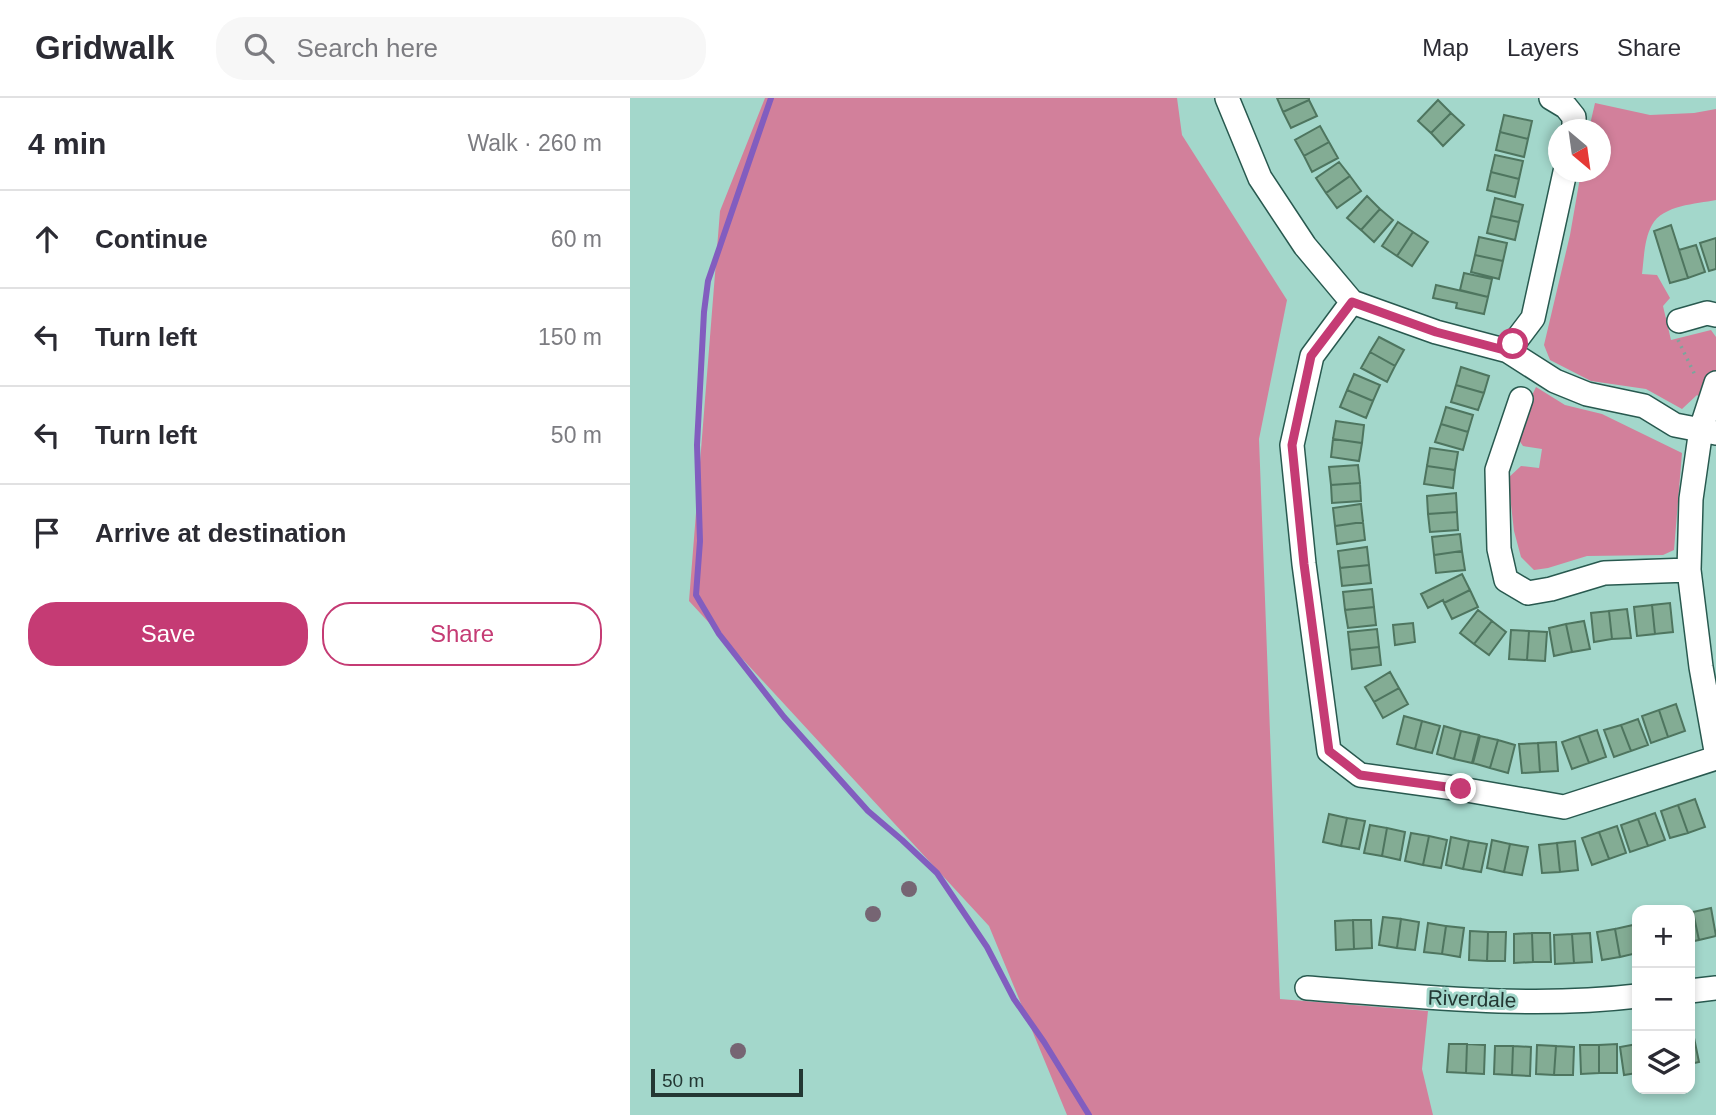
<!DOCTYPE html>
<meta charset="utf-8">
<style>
:root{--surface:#fff;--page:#f7f7f7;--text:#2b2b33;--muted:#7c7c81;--line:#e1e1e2;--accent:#c53b74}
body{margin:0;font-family:Helvetica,sans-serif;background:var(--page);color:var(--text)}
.controls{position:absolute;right:21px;bottom:21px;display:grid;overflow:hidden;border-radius:14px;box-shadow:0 4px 10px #0003}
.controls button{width:63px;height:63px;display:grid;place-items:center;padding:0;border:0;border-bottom:2px solid var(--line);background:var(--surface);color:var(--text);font:35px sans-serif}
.compass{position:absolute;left:918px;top:21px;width:63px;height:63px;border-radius:50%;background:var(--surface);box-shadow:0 4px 10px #0003;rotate:151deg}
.scale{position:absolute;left:21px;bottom:18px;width:152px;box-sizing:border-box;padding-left:7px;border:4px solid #233733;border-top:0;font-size:19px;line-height:24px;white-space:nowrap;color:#233733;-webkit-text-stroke:5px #a3d7cb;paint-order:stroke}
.stop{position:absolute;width:21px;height:21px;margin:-16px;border:5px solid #c53b74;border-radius:50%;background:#fff}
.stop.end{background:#c53b74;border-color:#fff;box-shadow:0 2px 7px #0008}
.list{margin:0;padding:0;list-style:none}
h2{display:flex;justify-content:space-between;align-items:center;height:91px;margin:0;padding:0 28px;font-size:30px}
h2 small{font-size:23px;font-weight:400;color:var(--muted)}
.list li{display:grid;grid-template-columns:46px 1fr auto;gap:21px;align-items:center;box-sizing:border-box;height:98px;padding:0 28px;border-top:2px solid var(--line)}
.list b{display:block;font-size:26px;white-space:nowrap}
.list em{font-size:23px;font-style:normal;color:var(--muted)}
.actions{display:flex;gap:14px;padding:21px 28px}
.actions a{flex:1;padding:16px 0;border:2px solid var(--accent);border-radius:28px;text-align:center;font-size:24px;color:var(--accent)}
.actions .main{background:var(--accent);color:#fff}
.icon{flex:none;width:38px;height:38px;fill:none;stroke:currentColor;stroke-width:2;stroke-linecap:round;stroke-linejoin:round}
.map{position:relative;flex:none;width:1086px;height:1017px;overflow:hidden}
header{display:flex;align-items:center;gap:42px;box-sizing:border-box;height:98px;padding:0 35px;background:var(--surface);border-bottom:2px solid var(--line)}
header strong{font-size:33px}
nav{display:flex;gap:38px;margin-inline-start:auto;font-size:24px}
.search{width:490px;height:63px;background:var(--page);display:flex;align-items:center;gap:18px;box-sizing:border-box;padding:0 24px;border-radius:28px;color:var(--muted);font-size:26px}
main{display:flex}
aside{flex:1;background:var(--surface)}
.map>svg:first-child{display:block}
.green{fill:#d2809b}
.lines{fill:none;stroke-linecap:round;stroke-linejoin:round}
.stream{stroke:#825dbf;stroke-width:6}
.building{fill:#83ac94;stroke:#4e755f;stroke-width:2}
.street-casing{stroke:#28594f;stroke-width:26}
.path{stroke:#7ba59c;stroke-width:3.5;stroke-dasharray:2 5;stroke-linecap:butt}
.street{stroke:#fff;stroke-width:23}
.tree{fill:#766573}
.route{stroke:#c53b74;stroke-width:9}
.labels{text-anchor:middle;stroke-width:6;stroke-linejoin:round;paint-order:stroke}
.street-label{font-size:21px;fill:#233733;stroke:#a3d7cb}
</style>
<header>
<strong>Gridwalk</strong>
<div class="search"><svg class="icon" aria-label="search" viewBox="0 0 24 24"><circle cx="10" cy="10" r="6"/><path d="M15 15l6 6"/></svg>Search here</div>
<nav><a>Map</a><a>Layers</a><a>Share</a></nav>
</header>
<main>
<aside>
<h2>4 min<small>Walk · 260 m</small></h2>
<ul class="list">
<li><svg class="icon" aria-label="ahead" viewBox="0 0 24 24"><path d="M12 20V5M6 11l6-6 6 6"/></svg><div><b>Continue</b></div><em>60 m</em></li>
<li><svg class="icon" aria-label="left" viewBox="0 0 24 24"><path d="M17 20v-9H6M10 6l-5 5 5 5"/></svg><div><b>Turn left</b></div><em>150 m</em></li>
<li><svg class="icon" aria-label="left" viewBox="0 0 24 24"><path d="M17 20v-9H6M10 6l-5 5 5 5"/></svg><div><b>Turn left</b></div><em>50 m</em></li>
<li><svg class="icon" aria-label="arrive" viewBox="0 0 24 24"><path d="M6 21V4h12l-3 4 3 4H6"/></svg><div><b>Arrive at destination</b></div></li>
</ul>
<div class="actions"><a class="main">Save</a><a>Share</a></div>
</aside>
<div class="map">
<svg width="1086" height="1017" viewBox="0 0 1086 1017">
<rect width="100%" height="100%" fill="#a3d7cb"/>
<path class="green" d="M135,0H547L552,37L657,202L629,341L650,901L798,913L792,971L803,1017H437L359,828L59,503L90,113Z
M965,5L1020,17L1064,15L1086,11V102C1066,106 1033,107 1022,127C1014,141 1014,161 1012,176L1027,177L1040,200L1033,208L1041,242L1081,232L1086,239V313L1067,297L1052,311L1016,291L961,283L920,262L914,247L940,137L951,74H970V32L959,31Z
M906,289L935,307L972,316L1052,355L1044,452L1033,457L957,458L918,470L904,472L891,459L884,433L878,380L891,368L909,370L912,351L893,348L884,335Z"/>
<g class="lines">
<path class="stream" d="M141,0L78,183L74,214L67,347L70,443L66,497L89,536L154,619L238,713L272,742L307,775L357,849L384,901L414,944L459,1017"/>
</g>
<path class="building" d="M647,0H679V2L653,14Z
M679,2L687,18L661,30L653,14Z
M808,2L821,15L801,35L788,23Z
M821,15L834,27L813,48L801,35Z
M874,17L902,23L898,41L870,34Z
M690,28L699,44L674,58L665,42Z
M870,34L898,41L894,59L866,52Z
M699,44L708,60L682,74L674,58Z
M865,57L893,63L889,81L861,74Z
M709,64L720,78L696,95L686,80Z
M861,74L889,81L885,99L857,92Z
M720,78L731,93L707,110L696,95Z
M737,98L750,111L731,132L717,120Z
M865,100L893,107L889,124L861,118Z
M750,111L763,122L744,144L731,132Z
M861,118L889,124L885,142L857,135Z
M768,124L783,134L767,158L752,148Z
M1041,127L1058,180L1040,185L1024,133Z
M783,134L798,144L782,168L767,158Z
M849,139L877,145L873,163L845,157Z
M1086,140V171L1079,173L1070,145Z
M1066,147L1075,174L1058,180L1049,152Z
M845,157L873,163L869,181L841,174Z
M834,175L862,181L858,199L830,192Z
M806,187L858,199L854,216L826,210L827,205L803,200Z
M749,239L774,252L765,268L740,254Z
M740,254L765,268L757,284L731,270Z
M831,269L859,278L854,295L826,287Z
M724,276L750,287L743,303L717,292Z
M826,287L854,295L848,312L821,304Z
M717,292L743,303L736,320L710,309Z
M816,309L843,317L838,334L811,326Z
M706,323L734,327L732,345L703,341Z
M811,326L838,334L833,352L805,344Z
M703,341L732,345L729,363L701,359Z
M800,350L828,354L825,372L797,368Z
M728,367L730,385L701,387L699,369Z
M797,368L825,372L823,390L794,386Z
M730,385L731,403L702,405L701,387Z
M826,395L827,414L798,416L797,398Z
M731,406L733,424L705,428L703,410Z
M827,414L828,432L800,434L798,416Z
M733,424L735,442L707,446L705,428Z
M830,436L832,453L804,457L802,439Z
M737,449L739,467L710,470L708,453Z
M832,453L835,472L806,475L804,457Z
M739,467L741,485L712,488L710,470Z
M832,476L840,492L814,505L813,502L798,510L791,496Z
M742,491L744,509L715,512L713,494Z
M840,492L848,509L822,521L814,505Z
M1040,505L1043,534L1025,536L1022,507Z
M1022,507L1025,536L1007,538L1004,509Z
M744,509L746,527L718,530L715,512Z
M997,511L1001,540L982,541L979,513Z
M848,512L862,523L844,546L830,535Z
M979,513L982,541L964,544L961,515Z
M862,523L876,534L859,557L844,546Z
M954,523L960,551L942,554L936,526Z
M783,525L785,544L765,547L763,527Z
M936,526L942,554L924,558L919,530Z
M747,531L749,549L720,552L718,534Z
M881,532L899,533L897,562L879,561Z
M899,533L917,534L915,563L897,562Z
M749,549L751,567L722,571L720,552Z
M760,574L769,590L744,604L735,589Z
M769,590L778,606L753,620L744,604Z
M1046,606L1055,633L1038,639L1029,612Z
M1029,612L1038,639L1021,645L1012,618Z
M774,618L792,623L785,651L767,646Z
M1008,621L1018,647L1001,653L991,627Z
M792,623L810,628L802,655L785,651Z
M991,627L1001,653L984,659L974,632Z
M814,628L831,633L824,661L807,656Z
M967,632L976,659L959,665L949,638Z
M831,633L849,637L842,665L824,661Z
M850,638L868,642L860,670L843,665Z
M949,638L959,665L942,671L932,644Z
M868,642L885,647L878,675L860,670Z
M926,644L928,673L910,674L908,645Z
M908,645L910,674L892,675L889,646Z
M1065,701L1075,729L1058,735L1048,707Z
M1048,707L1058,735L1040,740L1031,713Z
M1025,715L1035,742L1018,748L1008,721Z
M699,716L717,720L711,748L693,744Z
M717,720L735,723L729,751L711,748Z
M1008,721L1018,748L1000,754L991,727Z
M740,727L757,730L752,758L734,755Z
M987,728L996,755L979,761L969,734Z
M757,730L775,734L770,762L752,758Z
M969,734L979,761L962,767L952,740Z
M781,735L799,738L793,767L775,763Z
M799,738L817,742L811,770L793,767Z
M821,739L839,743L833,771L816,767Z
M862,742L880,746L874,774L857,770Z
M839,743L857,746L851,774L833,771Z
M945,743L948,772L930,774L927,745Z
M927,745L930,774L912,775L909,747Z
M880,746L898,749L892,777L874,774Z
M1081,810L1086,838L1069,842L1063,814Z
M1063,814L1069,842L1060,844V815Z
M753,819L771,821L767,850L749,847Z
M771,821L789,824L785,852L767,850Z
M723,822H741L742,850L724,851Z
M723,822L724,851L706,852L705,823Z
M798,825L816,828L812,856L794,854Z
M1003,827L1007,855L990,859L985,831Z
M816,828L834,830L830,859L812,856Z
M985,831L990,859L972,862L967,834Z
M840,833L858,834L857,863L839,862Z
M858,834H876L875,863H857Z
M902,835L903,864L884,865V836Z
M902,835H920L921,864H903Z
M960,835L962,864L944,865L942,836Z
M942,836L944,865L925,866L924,837Z
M1063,935L1069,964L1060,966V936Z
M819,946H837L836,975L817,974Z
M837,946L855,947L854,976L836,975Z
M987,946V975H969V947Z
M1007,946V975L994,977L990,949Z
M907,947L926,948L924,977L906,976Z
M950,947H969V975L951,976Z
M865,948H883L882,977L864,976Z
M883,948L901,949L900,978L882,977Z
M926,948L944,949L943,977H924Z"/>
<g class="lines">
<defs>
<path id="street" d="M597,0L630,80L675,148L722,204
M921,0L936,9L944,19V32
M935,74L903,220L878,253L806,234L722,204L682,258L662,347L674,466L699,653L730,677L831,691L934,709L1086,660
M1049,223L1077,215L1086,217
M878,253L925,283L957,296L1014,308L1045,327L1086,335
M1086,285L1071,331L1061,401L1059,472L1071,569L1086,653
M891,301L867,372L869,451L876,482L898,495L921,491L974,475L1059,472
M677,890C787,898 898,911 1007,898
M1060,893L1086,890"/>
</defs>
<use href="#street" class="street-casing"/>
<path class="path" d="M1048,242L1066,279"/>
<use href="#street" class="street"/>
</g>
<g class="tree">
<circle cx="279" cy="791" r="8"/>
<circle cx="243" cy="816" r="8"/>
<circle cx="108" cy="953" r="8"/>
</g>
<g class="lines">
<path class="route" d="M831,691L730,677L699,653L674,466L662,347L681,258L722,204L806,234L878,253L883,246"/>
</g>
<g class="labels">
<g class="street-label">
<text transform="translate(842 901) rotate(2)" y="7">Riverdale</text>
</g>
</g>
</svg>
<div class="controls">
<button>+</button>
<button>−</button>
<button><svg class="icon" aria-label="layers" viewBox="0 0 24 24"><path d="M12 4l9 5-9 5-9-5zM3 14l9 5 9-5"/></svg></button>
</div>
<svg class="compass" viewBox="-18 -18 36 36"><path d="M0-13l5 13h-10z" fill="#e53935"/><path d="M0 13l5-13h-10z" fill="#7c7c81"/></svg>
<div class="scale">50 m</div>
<div class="stop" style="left:883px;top:246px"></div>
<div class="stop end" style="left:831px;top:691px"></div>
</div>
</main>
